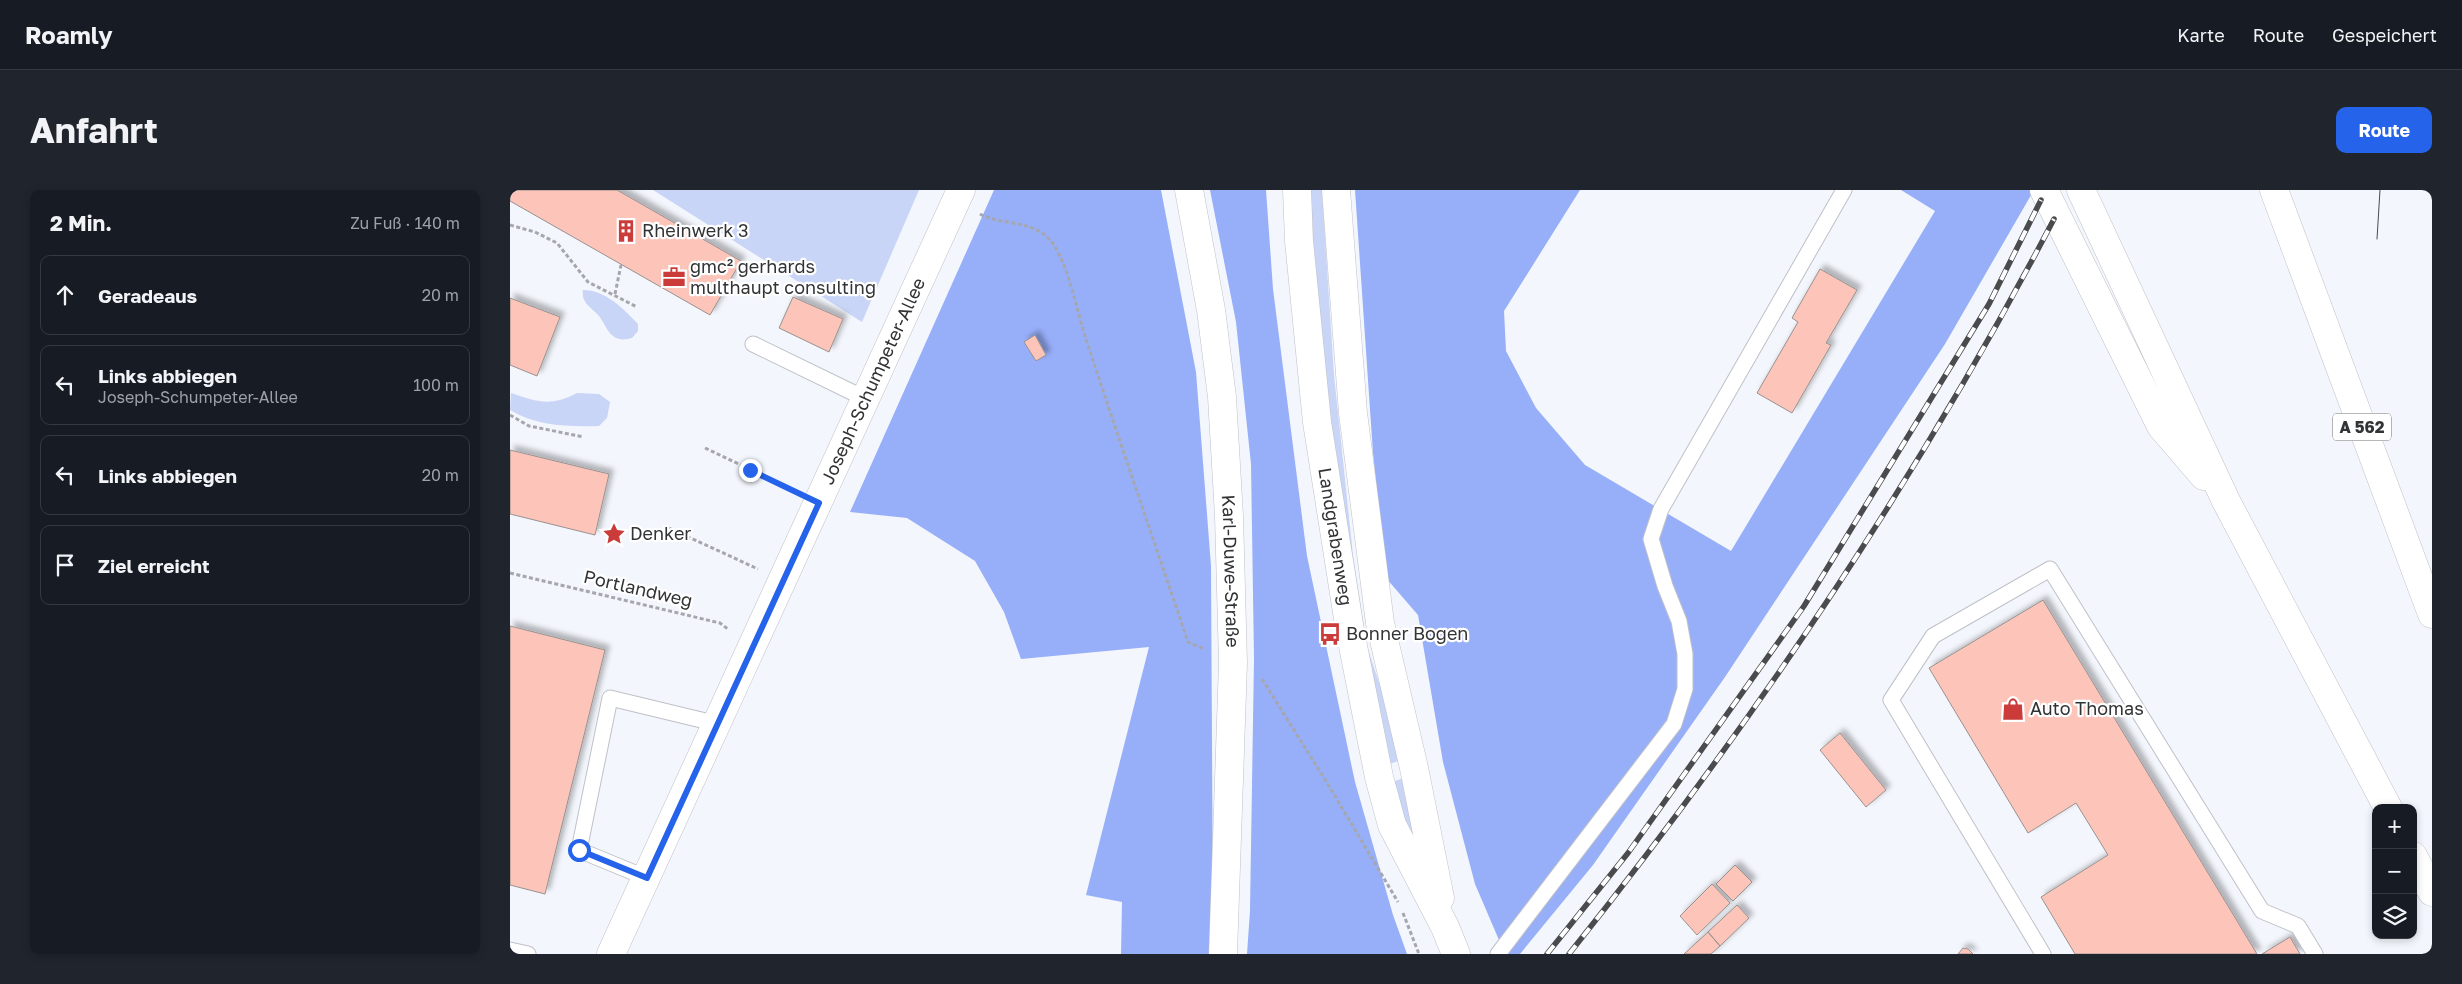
<!DOCTYPE html>
<html lang="de">
<meta charset="utf-8">
<style>
:root{--surface:#171b24;--page:#20242c;--text:#f1f3f6;--muted:#9ea1a6;--line:#363941;--accent:#2563eb}
body{margin:0;font-family:"Golos Text",sans-serif;background:var(--page);color:var(--text)}
.controls{position:absolute;right:15px;bottom:15px;display:grid;overflow:hidden;border-radius:10px;box-shadow:0 2px 8px #0003}
.controls button{width:45px;height:45px;display:grid;place-items:center;padding:0;border:0;border-bottom:1px solid var(--line);background:var(--surface);color:var(--text);font:25px sans-serif}
.stop{position:absolute;width:15px;height:15px;margin:-11px;border:4px solid #2563eb;border-radius:50%;background:#fff}
.stop.end{background:#2563eb;border-color:#fff;box-shadow:0 1px 5px #0008}
.list{margin:0;padding:0;list-style:none}
h2{display:flex;justify-content:space-between;align-items:center;height:65px;margin:0;padding:0 20px;font-size:21px}
h2 small{font-size:16px;font-weight:400;color:var(--muted)}
.list li{display:grid;grid-template-columns:32px 1fr auto;gap:15px;align-items:center;box-sizing:border-box;height:80px;margin:0 10px 10px;padding:0 10px;border:1px solid var(--line);border-radius:10px}
.list b{display:block;font-size:19px;white-space:nowrap}
.list p{margin:0;font-size:16px;white-space:nowrap;color:var(--muted)}
.list em{font-size:16px;font-style:normal;color:var(--muted)}
.icon{flex:none;width:28px;height:28px;fill:none;stroke:currentColor;stroke-width:2;stroke-linecap:round;stroke-linejoin:round}
.map{position:relative;flex:none;width:1922px;height:764px;overflow:hidden;border-radius:10px}
header{display:flex;align-items:center;gap:30px;box-sizing:border-box;height:70px;padding:0 25px;background:var(--surface);border-bottom:1px solid var(--line)}
header strong{font-size:24px}
nav{display:flex;gap:28px;margin-inline-start:auto;font-size:18px}
.intro{display:flex;align-items:center;justify-content:space-between;box-sizing:border-box;height:120px;padding:0 30px}
h1{margin:0;font-size:35px}
.button{padding:12px 22px;border-radius:10px;background:var(--accent);color:#fff;font-size:18px;font-weight:700}
main{display:flex;gap:30px;padding:0 30px}
aside{flex:1;background:var(--surface);border-radius:10px;box-shadow:0 2px 8px #0003}
.map>svg:first-child{display:block}
.green{fill:#c9d5f7}
.forest{fill:#97aef9}
.building{fill:#fdc5b9;stroke:#989190;filter:url(#shadow)}
.lines{fill:none;stroke-linecap:round;stroke-linejoin:round}
.lane-casing{stroke:#bfc1c8;stroke-width:17}
.street-casing{stroke:#bfc1c8;stroke-width:29}
.secondary-casing{stroke:#bfc1c8;stroke-width:29}
.highway-casing{stroke:#bfc1c8;stroke-width:29}
.path{stroke:#a5a7ac;stroke-width:3;stroke-dasharray:4 2.5;stroke-linecap:butt}
.lane{stroke:#fff;stroke-width:15}
.street{stroke:#fff;stroke-width:28}
.secondary{stroke:#fff;stroke-width:28}
.highway{stroke:#fff;stroke-width:28}
.tram{stroke:#494b4d;stroke-width:1}
.rail-casing{stroke:#494b4d;stroke-width:5.5}
.rail{stroke:#fff;stroke-width:4;stroke-dasharray:11;stroke-linecap:butt}
.route{stroke:#2563eb;stroke-width:6}
.labels{text-anchor:middle;stroke-width:4.5;stroke-linejoin:round;paint-order:stroke}
.shield{fill:#fff;stroke:#707072;stroke-width:1}
.shield-label{font-size:16px;font-weight:bold;fill:#323335}
.poi-label{font-size:18px;fill:#323335;stroke:#fff;text-anchor:start}
.street-label{font-size:18px;fill:#323335;stroke:#fff}
</style>
<header>
<strong>Roamly</strong>
<nav><a>Karte</a><a>Route</a><a>Gespeichert</a></nav>
</header>
<div class="intro"><h1>Anfahrt</h1><a class="button">Route</a></div>
<main>
<aside>
<h2>2 Min.<small>Zu Fuß · 140 m</small></h2>
<ul class="list">
<li><svg class="icon" aria-label="ahead" viewBox="0 0 24 24"><path d="M12 20V5M6 11l6-6 6 6"/></svg><div><b>Geradeaus</b></div><em>20 m</em></li>
<li><svg class="icon" aria-label="left" viewBox="0 0 24 24"><path d="M17 20v-9H6M10 6l-5 5 5 5"/></svg><div><b>Links abbiegen</b><p>Joseph-Schumpeter-Allee</p></div><em>100 m</em></li>
<li><svg class="icon" aria-label="left" viewBox="0 0 24 24"><path d="M17 20v-9H6M10 6l-5 5 5 5"/></svg><div><b>Links abbiegen</b></div><em>20 m</em></li>
<li><svg class="icon" aria-label="arrive" viewBox="0 0 24 24"><path d="M6 21V4h12l-3 4 3 4H6"/></svg><div><b>Ziel erreicht</b></div></li>
</ul>
</aside>
<div class="map">
<svg width="1922" height="764" viewBox="0 0 1922 764">
<defs>
<filter id="shadow"><feDropShadow dx="4.5" dy="-4.5" stdDeviation="2.5" flood-color="#0004"/></filter>
</defs>
<rect width="100%" height="100%" fill="#f3f6fc"/>
<path class="green" d="M143,0H409L352,132Z
M799,0H812L824,185L843,365L857,456L894,569L874,576L824,276L805,88Z
M73,100C95,100 113,118 128,134V141L122,148C118,149 113,150 110,149C98,147 95,133 89,126C81,117 71,113 73,100Z
M67,203L89,204L100,212L97,228L89,236C59,237 26,236 0,220L1,203C28,212 40,217 67,203Z
M900,586L911,647L900,651L879,593Z"/>
<path class="forest" d="M484,0H651L686,182L701,376L703,731L701,764H611L612,712L576,705L639,457L511,469L494,422L465,371L397,328L340,322Z
M700,0H756L763,99L797,366L845,592L883,725L897,764H737L740,721L744,468L741,274L726,132Z
M845,0H1070L994,121L996,161L1026,218L1075,275L1221,361L1425,21L1391,0H1524L1435,154L1215,487L1083,675L1010,764H995L965,694L933,572L908,425L876,388L863,263Z"/>
<path class="building" d="M0,0H107L231,71L200,125L0,11Z
M1310,79L1347,100L1316,153L1321,155L1282,223L1247,203L1288,132L1282,128Z
M283,107L333,129L319,162L269,138Z
M0,108L50,127L27,186L0,175Z
M525,145L536,165L526,171L514,152Z
M0,260L99,284L85,345L0,324Z
M1533,410L1747,764H1565L1531,707L1598,665L1566,613L1518,643L1419,478Z
M0,436L95,460L35,704L0,695Z
M1330,543L1376,600L1356,617L1310,560Z
M1225,675L1242,692L1223,711L1206,694Z
M1202,694L1220,713L1187,745L1170,726Z
M1227,715L1239,728L1210,756L1198,742Z
M1198,742L1210,756L1201,764H1174Z
M1780,747L1790,764H1752Z
M1453,758L1458,759L1463,764H1448Z"/>
<g class="lines">
<defs>
<path id="lane" d="M243,154L356,209
M137,688L69,660L100,508L208,534
M0,760L18,764
M988,764L1164,534L1175,499V464L1169,431L1155,396L1141,349L1151,319L1334,0
M1533,764L1381,510L1423,446L1540,379L1752,721L1788,736L1805,764"/>
<g id="street">
<path id="s1" d="M679,0L701,120L712,207L719,326L723,473L713,764"/>
<path id="s2" d="M101,764L451,0"/>
</g>
<g id="secondary">
<path id="s3" d="M787,0L789,51L807,232L840,441L869,587L882,635L935,737L946,764"/>
<path d="M826,0L843,223L870,433L904,578L930,708"/>
</g>
<path id="highway" d="M1534,0L1651,236L1694,286
M1571,0L1716,311L1878,618
M1764,0L1922,424
M1903,666L1922,702"/>
</defs>
<use href="#lane" class="lane-casing"/>
<use href="#street" class="street-casing"/>
<use href="#secondary" class="secondary-casing"/>
<use href="#highway" class="highway-casing"/>
<path class="path" d="M470,24C490,35 519,30 537,47C557,65 567,123 576,149C609,250 644,351 678,452L694,459
M0,35L25,42L47,53L78,92L127,117
M105,104L111,75
M0,225L19,236L74,247
M195,258L284,300
M159,338L248,379
M0,383L210,433L219,440
M752,489L819,596L888,712
M893,723L909,764"/>
<use href="#lane" class="lane"/>
<use href="#street" class="street"/>
<use href="#secondary" class="secondary"/>
<use href="#highway" class="highway"/>
<path class="tram" d="M1867,49L1870,0"/>
<defs>
<path id="rail" d="M1037,764L1118,663L1294,416L1479,114L1531,10
M1059,764C1242,535 1408,289 1544,29"/>
</defs>
<use href="#rail" class="rail-casing"/>
<use href="#rail" class="rail"/>
</g>
<g class="lines">
<path class="route" d="M69,660L137,688L309,313L240,280"/>
</g>
<defs>
<symbol id="building-bare" viewBox="-9 -9 18 18"><path d="M-4-6H4V6H1V3H-1V6H-4ZM-2.5-4.3h1.7v1.8h-1.7ZM.8-4.3h1.7v1.8H.8ZM-2.5-1h1.7V.8h-1.7ZM.8-1h1.7V.8H.8Z" fill="#ca3b3a" stroke="#fff" stroke-width="2.5" paint-order="stroke"/></symbol>
<symbol id="office-bare" viewBox="-9 -9 18 18"><path d="M-6-3h4V-5.5h4V-3h4V5H-6ZM-1-4.5V-3h2v-1.5ZM-6 0V1H6V0Z" fill="#ca3b3a" stroke="#fff" stroke-width="2.5" paint-order="stroke"/></symbol>
<symbol id="sight-bare" viewBox="-9 -9 18 18"><path d="M0-6L1.8-2.2L6-1.7L2.9 1.2L3.7 5.4L0 3.3L-3.7 5.4L-2.9 1.2L-6-1.7L-1.8-2.2Z" fill="#ca3b3a" stroke="#fff" stroke-width="2.5" paint-order="stroke"/></symbol>
<symbol id="bus-bare" viewBox="-9 -9 18 18"><path d="M-5-6H5V4H4V6H2V4H-2V6H-4V4H-5ZM-3.5-4V0h7V-4ZM-3.5 1.2v1.5H-2V1.2ZM2 1.2v1.5H3.5V1.2Z" fill="#ca3b3a" stroke="#fff" stroke-width="2.5" paint-order="stroke"/></symbol>
<symbol id="shop-bare" viewBox="-9 -9 18 18"><path d="M-5-2.5h2.3a2.7 3.5 0 0 1 5.4 0H5L5.5 6h-11ZM-1.5-2.5h3a1.5 2.3 0 0 0-3 0Z" fill="#ca3b3a" stroke="#fff" stroke-width="2.5" paint-order="stroke"/></symbol>
</defs>
<g fill-rule="evenodd">
<use href="#building-bare" x="100" y="25" width="32" height="32"/>
<use href="#office-bare" x="148" y="71" width="32" height="32"/>
<use href="#sight-bare" x="88" y="328" width="32" height="32"/>
<use href="#bus-bare" x="804" y="428" width="32" height="32"/>
<use href="#shop-bare" x="1487" y="503" width="32" height="32"/>
</g>
<g class="labels">
<rect class="shield" x="1823" y="223.5" width="58" height="27" rx="4"/>
<g class="shield-label">
<text x="1852" y="243">A 562</text>
</g>
<g class="poi-label">
<text x="132" y="47">Rheinwerk 3</text>
<text x="180" y="83">gmc² gerhards<tspan x="180" dy="21">multhaupt consulting</tspan></text>
<text x="120" y="350">Denker</text>
<text x="836" y="450">Bonner Bogen</text>
<text x="1520" y="525">Auto Thomas</text>
</g>
<g class="street-label">
<text dy="6" stroke="none"><textPath href="#s2" startOffset="630">Joseph-Schumpeter-Allee</textPath></text>
<text dy="6" stroke="none"><textPath href="#s3" startOffset="349">Landgrabenweg</textPath></text>
<text dy="6" stroke="none"><textPath href="#s1" startOffset="384">Karl-Duwe-Straße</textPath></text>
<text transform="translate(128 399) rotate(13)" y="6">Portlandweg</text>
</g>
</g>
</svg>
<div class="controls">
<button>+</button>
<button>−</button>
<button><svg class="icon" aria-label="layers" viewBox="0 0 24 24"><path d="M12 4l9 5-9 5-9-5zM3 14l9 5 9-5"/></svg></button>
</div>
<div class="stop" style="left:69px;top:660px"></div>
<div class="stop end" style="left:240px;top:280px"></div>
</div>
</main>
